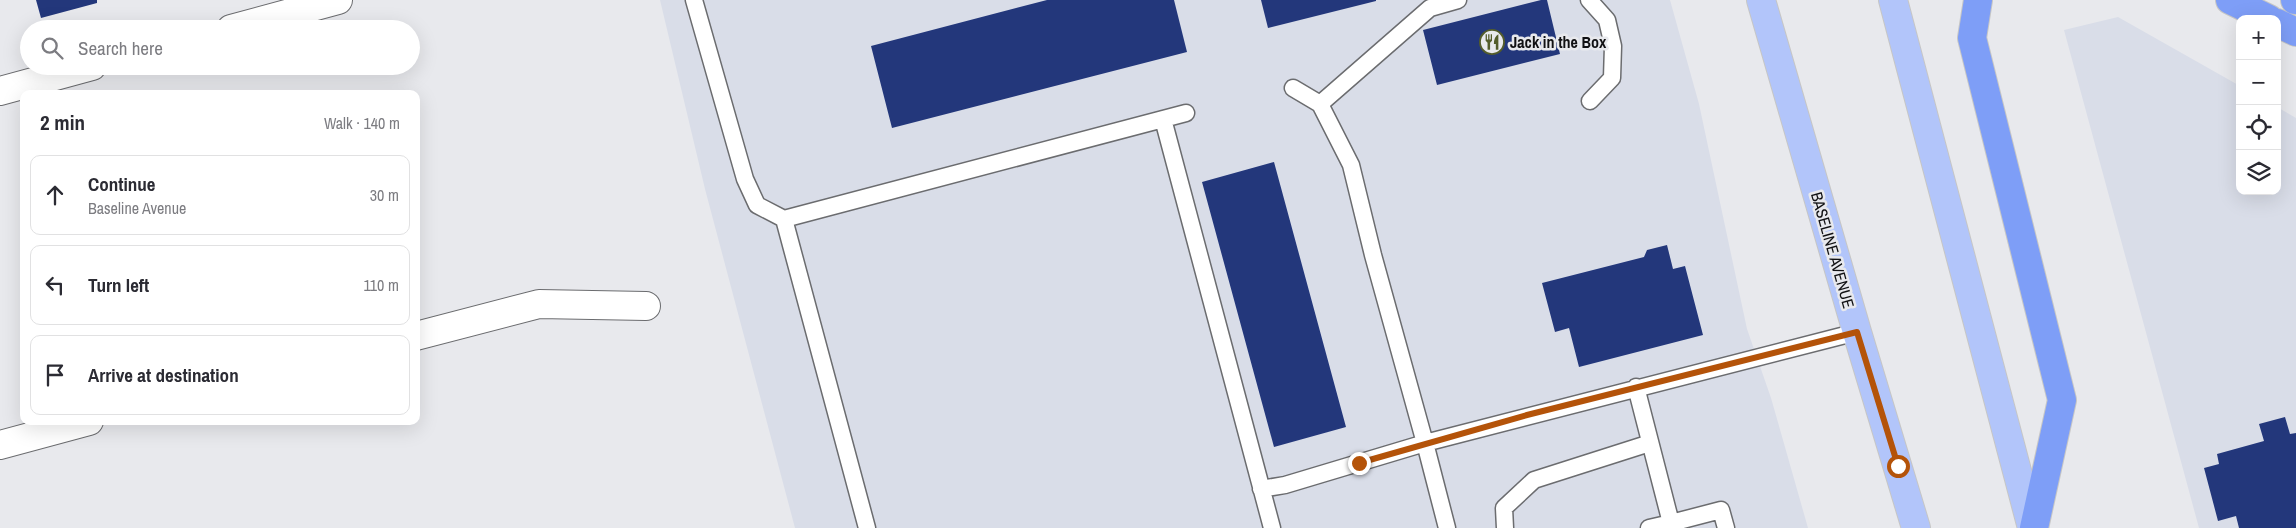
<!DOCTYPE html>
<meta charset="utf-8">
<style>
:root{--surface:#fff;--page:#f7f7f7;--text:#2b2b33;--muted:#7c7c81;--line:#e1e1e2}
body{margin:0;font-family:"Archivo Narrow",sans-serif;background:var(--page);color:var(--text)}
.controls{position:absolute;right:15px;top:15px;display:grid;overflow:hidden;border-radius:10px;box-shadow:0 5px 20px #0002}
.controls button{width:45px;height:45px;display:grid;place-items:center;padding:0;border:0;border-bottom:1px solid var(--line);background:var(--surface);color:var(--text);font:25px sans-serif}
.stop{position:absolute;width:15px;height:15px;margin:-11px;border:4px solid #b45309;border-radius:50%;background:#fff}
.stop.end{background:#b45309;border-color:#fff;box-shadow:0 1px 5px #0008}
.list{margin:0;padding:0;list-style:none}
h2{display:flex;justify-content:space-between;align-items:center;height:65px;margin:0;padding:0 20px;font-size:21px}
h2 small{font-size:16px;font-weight:400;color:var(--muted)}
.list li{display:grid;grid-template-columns:32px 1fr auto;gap:15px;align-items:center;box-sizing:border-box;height:80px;margin:0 10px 10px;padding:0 10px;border:1px solid var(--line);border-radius:10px}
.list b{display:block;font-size:19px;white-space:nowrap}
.list p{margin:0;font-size:16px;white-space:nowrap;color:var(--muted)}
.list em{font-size:16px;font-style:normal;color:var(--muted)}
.icon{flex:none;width:28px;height:28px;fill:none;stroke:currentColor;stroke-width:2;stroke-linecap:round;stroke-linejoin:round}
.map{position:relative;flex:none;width:2296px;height:528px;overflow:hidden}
.search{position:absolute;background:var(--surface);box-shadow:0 5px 20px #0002;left:20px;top:20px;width:400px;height:55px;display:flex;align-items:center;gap:12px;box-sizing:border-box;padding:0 18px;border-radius:28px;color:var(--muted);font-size:19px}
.panel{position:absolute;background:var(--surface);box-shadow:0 5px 20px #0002;left:20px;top:90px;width:400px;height:335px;border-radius:10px}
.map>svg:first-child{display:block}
.built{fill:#d9dde8}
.building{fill:#23377b}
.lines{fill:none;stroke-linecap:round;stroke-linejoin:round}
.service-casing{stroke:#6b6c6f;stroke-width:19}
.minor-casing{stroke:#6b6c6f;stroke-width:30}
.primary-casing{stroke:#c6c6c6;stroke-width:30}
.motorway-casing{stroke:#c6c6c6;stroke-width:30}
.service{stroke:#fff;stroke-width:16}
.minor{stroke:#fff;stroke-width:28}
.primary{stroke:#b2c5fa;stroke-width:28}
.motorway{stroke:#7e9ef7;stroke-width:28}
.route{stroke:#b45309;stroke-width:6}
.labels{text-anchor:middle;stroke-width:5;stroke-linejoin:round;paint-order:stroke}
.poi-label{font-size:16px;font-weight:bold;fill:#111113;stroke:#e8e9ed;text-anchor:start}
.street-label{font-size:16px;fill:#111113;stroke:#e8e9ed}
</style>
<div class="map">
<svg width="2296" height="528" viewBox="0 0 2296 528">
<rect width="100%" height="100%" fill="#e8e9ed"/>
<path class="built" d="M660,0H1670L1699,104L1747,329L1771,398L1808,528H795L705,189Z
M2118,17L2240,86V191H2277V107L2296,118V528H2199L2064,30Z"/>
<path class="building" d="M36,0H97V3L41,18Z
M1047,0H1174L1187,52L892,128L871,46Z
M1261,0H1376V1L1268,28Z
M1541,0H1547L1560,54L1437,85L1423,30Z
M1274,162L1346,427L1274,447L1202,182Z
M1667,245L1673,269L1685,266L1703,335L1579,367L1569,328L1555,332L1542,283L1644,257L1647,250Z
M2285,417L2290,434L2296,433V528H2239L2236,516L2218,521L2204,468L2219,464L2217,454L2264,441L2259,424Z"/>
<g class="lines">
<defs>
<path id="service" d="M694,0L745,179L757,205L784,219L1186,113
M1589,0L1607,20L1613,46L1612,78L1590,101
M1320,104L1430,8L1458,0
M1163,119L1272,528
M784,219L867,528
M1636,387L1671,523L1649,528
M1261,489L1285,485L1425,443L1373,255L1351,165L1320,104L1293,88
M1671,523L1721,510L1726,528
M1447,528L1425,443L1857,332
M1505,528L1504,508L1534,480L1650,443"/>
<path id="minor" d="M231,29L338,0
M0,91L92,66
M416,336L539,304L646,306
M0,445L89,421"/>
<path id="primary" d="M1761,0L1857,332L1916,528
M1893,0L2032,528"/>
<path id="motorway" d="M1978,0L1972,38L2062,400L2034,528
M2230,0L2269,19
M2295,0H2296
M2277,23L2296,32"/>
</defs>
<use href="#service" class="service-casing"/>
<use href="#minor" class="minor-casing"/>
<use href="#primary" class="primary-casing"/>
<use href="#motorway" class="motorway-casing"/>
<use href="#service" class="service"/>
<use href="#minor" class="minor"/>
<use href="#primary" class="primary"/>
<use href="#motorway" class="motorway"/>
</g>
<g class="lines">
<path class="route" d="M1359,463L1527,415L1857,332L1898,466"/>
</g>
<defs>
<symbol id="restaurant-ring" viewBox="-11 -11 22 22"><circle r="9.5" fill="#e8e9ed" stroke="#535c2b" stroke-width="1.5"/><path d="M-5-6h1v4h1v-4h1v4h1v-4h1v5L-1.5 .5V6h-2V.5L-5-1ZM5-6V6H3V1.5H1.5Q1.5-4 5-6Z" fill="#535c2b"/></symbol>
</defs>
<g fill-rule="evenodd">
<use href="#restaurant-ring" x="1478" y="28" width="28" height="28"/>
</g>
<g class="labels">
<g class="poi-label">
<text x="1510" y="48">Jack in the Box</text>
</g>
<g class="street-label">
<text transform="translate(1833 250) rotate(74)" y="6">BASELINE AVENUE</text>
</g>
</g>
</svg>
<div class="controls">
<button>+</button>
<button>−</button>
<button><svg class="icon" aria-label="locate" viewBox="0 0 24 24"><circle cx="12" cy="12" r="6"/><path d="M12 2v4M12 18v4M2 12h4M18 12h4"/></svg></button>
<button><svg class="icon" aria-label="layers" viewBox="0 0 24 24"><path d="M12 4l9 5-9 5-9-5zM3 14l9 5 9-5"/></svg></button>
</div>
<div class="stop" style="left:1898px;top:466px"></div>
<div class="stop end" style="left:1359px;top:463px"></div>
<div class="search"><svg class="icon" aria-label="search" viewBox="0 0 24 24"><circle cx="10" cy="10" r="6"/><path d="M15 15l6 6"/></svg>Search here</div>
<section class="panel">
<h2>2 min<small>Walk · 140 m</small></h2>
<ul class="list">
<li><svg class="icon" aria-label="ahead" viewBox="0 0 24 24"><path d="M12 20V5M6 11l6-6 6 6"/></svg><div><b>Continue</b><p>Baseline Avenue</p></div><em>30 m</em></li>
<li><svg class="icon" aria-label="left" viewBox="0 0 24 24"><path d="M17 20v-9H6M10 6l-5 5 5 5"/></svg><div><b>Turn left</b></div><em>110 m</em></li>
<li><svg class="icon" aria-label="arrive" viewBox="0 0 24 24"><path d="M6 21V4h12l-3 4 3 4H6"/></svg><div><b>Arrive at destination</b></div></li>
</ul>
</section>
</div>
